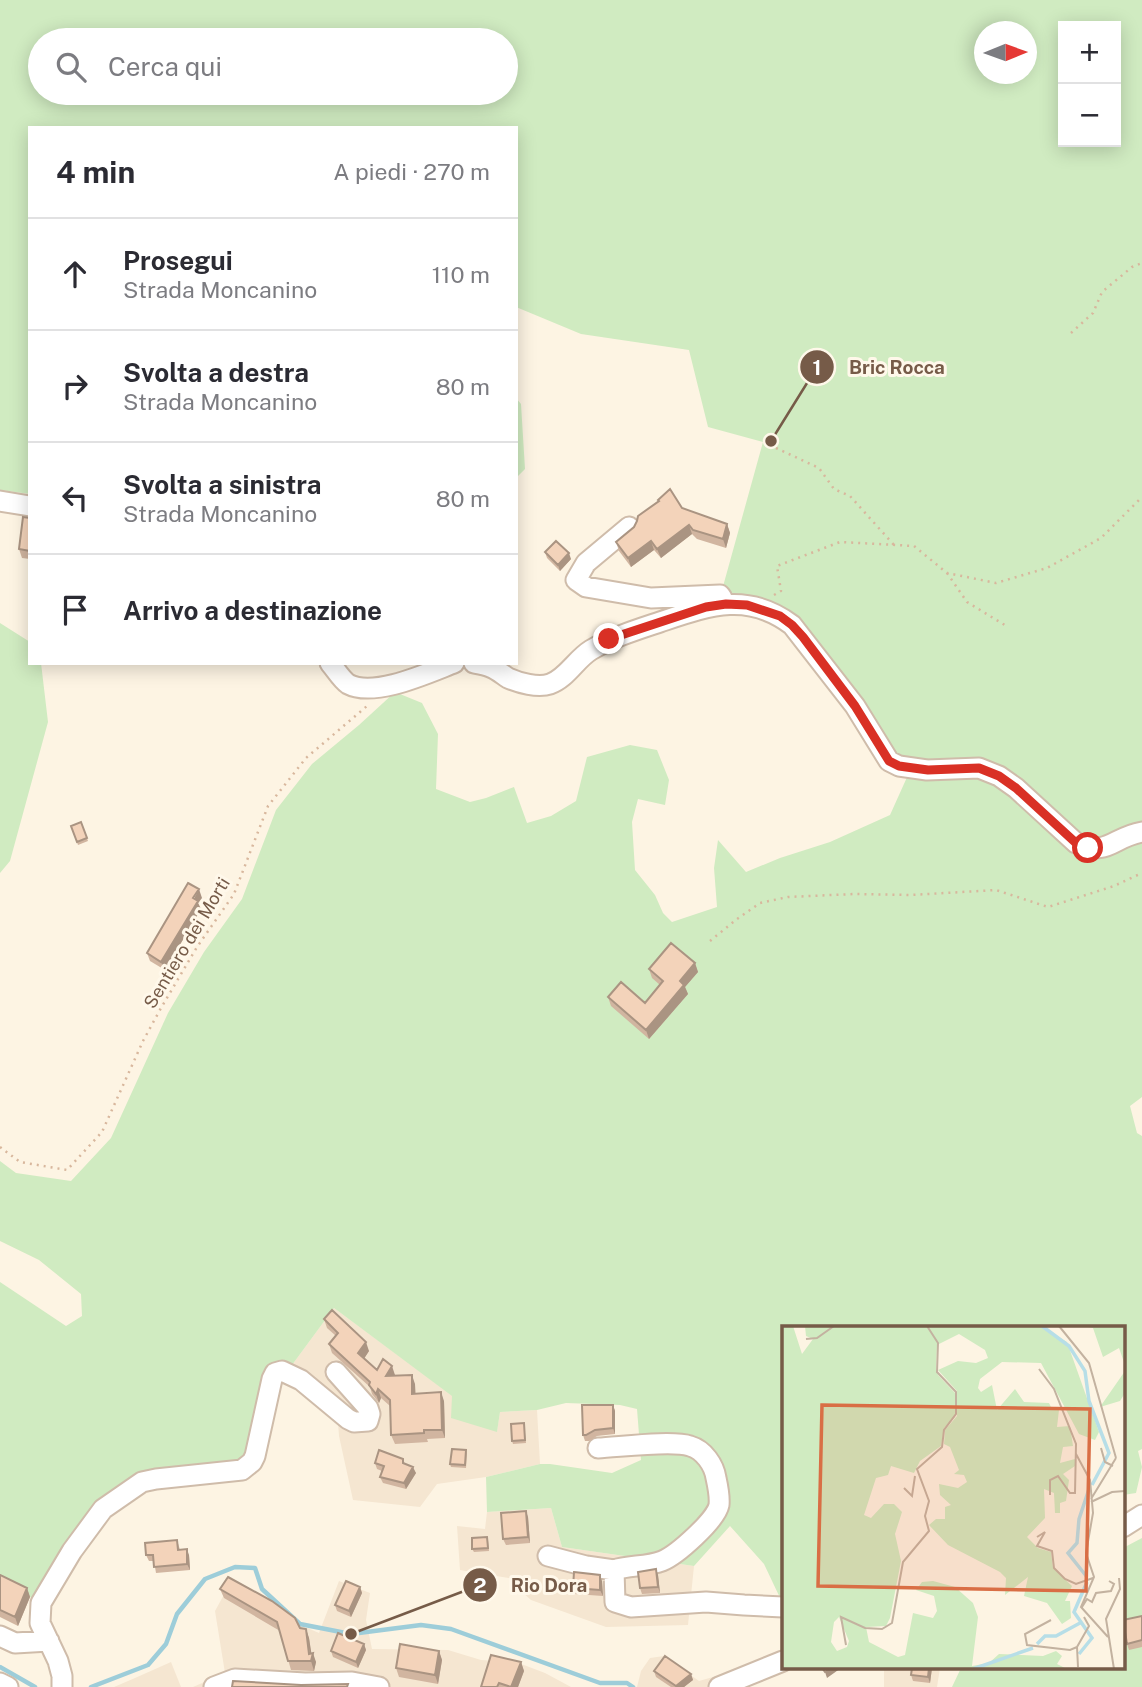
<!DOCTYPE html>
<html lang="it">
<meta charset="utf-8">
<style>
:root{--surface:#fff;--page:#f7f7f7;--text:#2b2b33;--muted:#7c7c81;--line:#e1e1e2}
body{margin:0;font-family:"Public Sans",sans-serif;background:var(--page);color:var(--text)}
.controls{position:absolute;right:21px;top:21px;display:grid;overflow:hidden;border-radius:0px;box-shadow:0 4px 18px #0003}
.controls button{width:63px;height:63px;display:grid;place-items:center;padding:0;border:0;border-bottom:2px solid var(--line);background:var(--surface);color:var(--text);font:35px sans-serif}
.compass{position:absolute;left:974px;top:21px;width:63px;height:63px;border-radius:50%;background:var(--surface);box-shadow:0 4px 18px #0003;rotate:89deg}
.stop{position:absolute;width:21px;height:21px;margin:-16px;border:5px solid #d93025;border-radius:50%;background:#fff}
.stop.end{background:#d93025;border-color:#fff;box-shadow:0 2px 7px #0008}
.list{margin:0;padding:0;list-style:none}
h2{display:flex;justify-content:space-between;align-items:center;height:91px;margin:0;padding:0 28px;font-size:30px}
h2 small{font-size:23px;font-weight:400;color:var(--muted)}
.list li{display:grid;grid-template-columns:46px 1fr auto;gap:21px;align-items:center;box-sizing:border-box;height:112px;padding:0 28px;border-top:2px solid var(--line)}
.list b{display:block;font-size:26px;white-space:nowrap}
.list p{margin:0;font-size:23px;white-space:nowrap;color:var(--muted)}
.list em{font-size:23px;font-style:normal;color:var(--muted)}
.icon{flex:none;width:38px;height:38px;fill:none;stroke:currentColor;stroke-width:2;stroke-linecap:round;stroke-linejoin:round}
.map{position:relative;flex:none;width:1142px;height:1687px;overflow:hidden}
.search{position:absolute;background:var(--surface);box-shadow:0 4px 18px #0003;left:28px;top:28px;width:490px;height:77px;display:flex;align-items:center;gap:18px;box-sizing:border-box;padding:0 24px;border-radius:38px;color:var(--muted);font-size:26px}
.panel{position:absolute;background:var(--surface);box-shadow:0 4px 18px #0003;left:28px;top:126px;width:490px;height:539px;border-radius:0px}
.map>svg:first-child{display:block}
.residential{fill:#f5e6d1}
.green{fill:#d0ebc1;fill-rule:evenodd}
.lines{fill:none;stroke-linecap:round;stroke-linejoin:round}
.stream{stroke:#9dcdd9;stroke-width:4.5}
.minor-casing{stroke:#cfbcaa;stroke-width:23}
.path{stroke:#d8b79d;stroke-width:2.5;stroke-dasharray:2 5;stroke-linecap:butt}
.minor{stroke:#fff;stroke-width:19}
.wall{fill:#d1b5a0}
.shaded-wall{fill:#aa9482}
.building{fill:#f3d3ba;stroke:#aa9482;stroke-width:2}
.route{stroke:#d93025;stroke-width:9}
.labels{text-anchor:middle;stroke-width:6;stroke-linejoin:round;paint-order:stroke}
.street-label{font-size:18px;fill:#765b48;stroke:#fff8ea}
.inset-river{fill:none;stroke:#b7dee7;stroke-width:3.5}
.inset-road{fill:none;stroke:#c3b2a0;stroke-width:2}
.view{fill:#d96e45;fill-opacity:0.15;stroke:#d96e45;stroke-width:3.5}
.inset-edge{fill:none;stroke:#765b48;stroke-width:3.5}
.leader{fill:none;stroke:#765b48;stroke-width:2.5}
.callout-dot{fill:#765b48;stroke:#fff8ea;stroke-width:2.5}
.mark-label{font-size:21px;text-anchor:middle;font-weight:bold;fill:#fff}
.callout-label{font-size:19px;text-anchor:middle;font-weight:bold;fill:#765b48;stroke:#fff8ea;stroke-width:6;stroke-linejoin:round;paint-order:stroke}
</style>
<div class="map">
<svg width="1142" height="1687" viewBox="0 0 1142 1687">
<rect width="100%" height="100%" fill="#fdf4e3"/>
<path class="residential" d="M334,1308L453,1396L497,1431L500,1412L537,1410L540,1464L486,1477L437,1484L420,1507L353,1500L339,1436L336,1395L292,1365Z
M551,1508L562,1547L694,1566L688,1625L606,1627L531,1600L522,1592L520,1580L460,1570L457,1526L485,1529L487,1512Z
M339,1581L370,1593L366,1620L372,1649L448,1650L481,1660L516,1662L545,1673L571,1687H193L225,1673L215,1611L231,1582L278,1609L303,1626L319,1633Z
M664,1656L699,1681L727,1673L744,1687H637L641,1671L650,1658Z
M171,1662L181,1687H114L135,1678Z
M865,1668H940L937,1687H884V1670Z"/>
<path class="green" d="M0,0H1142V827L1100,844L1082,842L1007,775L921,761L893,754L779,606L722,590L763,442L708,427L689,350L581,334L516,307V128H30V494L0,490ZM1063,26H1116V142H1063ZM984,32H1026V74H984ZM40,40H506V93H40Z
M516,398L521,404L525,469L516,478Z
M0,623L30,642V663H41L48,722L10,861L0,873Z
M395,692L422,703L438,734L436,789L470,802L486,798L514,787L527,823L551,816L576,801L587,757L630,745L657,750L669,780L665,805L638,799L632,822L635,870L655,895L663,913L672,922L717,907L714,868L718,840L746,872L780,858L830,842L890,815L908,775H977L995,782L1072,850L1142,840V1097L1130,1106L1137,1133L1142,1136V1449L1138,1451L1142,1467L1136,1493L1123,1495V1328H783V1602H782L764,1564L730,1526L694,1566L562,1547L551,1508L487,1512L486,1477L540,1464H550L612,1473L641,1460L637,1409L620,1405L566,1403L537,1410L500,1412L497,1432L451,1418L452,1396L334,1308L292,1365L282,1361L270,1366L247,1453L239,1462L154,1471L65,1546L32,1598L0,1583V1282L66,1326L82,1316L81,1294L39,1260L0,1241V1161L16,1173L71,1181L111,1138L168,1013L204,952L242,899L276,810L312,764L359,725Z
M1142,1538V1687H952L961,1668H1123V1548Z"/>
<g class="lines">
<path class="stream" d="M0,1667L35,1687
M91,1687L148,1665L166,1644L177,1614L205,1579L235,1567L255,1568L262,1589L300,1624L351,1634L421,1625L451,1629L600,1683H627L633,1687"/>
<defs>
<path id="minor" d="M0,501L30,506
M629,527L586,563L576,580L586,587L651,598L720,595L722,598
M330,663C336,670 341,679 348,684C374,698 428,673 454,663
M474,663C479,664 485,665 490,667C496,669 502,674 508,678C519,683 538,688 550,684C567,678 576,659 591,650C613,637 636,630 660,622C708,606 747,591 792,625L855,706L889,761L899,766L927,770L979,768L999,776L1016,788L1076,843C1109,857 1112,837 1142,832
M598,1448C620,1447 672,1440 690,1446C704,1450 714,1465 716,1478C718,1487 720,1496 719,1505C716,1520 677,1555 662,1561C647,1567 629,1565 614,1570L615,1602L631,1607L706,1602L744,1605L783,1607
M1123,1527L1142,1515
M548,1556L586,1566L614,1570
M0,1636L15,1643L49,1641
M0,1683L8,1687
M62,1687V1676L58,1661L40,1623L41,1603L72,1551L103,1509L142,1482L156,1479L242,1470L252,1462L255,1456L272,1379L275,1373L282,1371L301,1380L348,1419L354,1422L368,1421L370,1414L368,1408L336,1372
M214,1687L235,1679L305,1683L352,1682L379,1687
M719,1687L783,1661"/>
</defs>
<use href="#minor" class="minor-casing"/>
<path class="path" d="M1071,333L1093,313L1102,292L1132,267L1142,263
M776,448L819,468L834,489L850,496L894,545
M947,573L967,602L1008,627
M774,595L781,591L777,566L840,542L914,546L947,573L996,583L1047,568L1101,538L1142,497
M710,941L737,919L760,903L788,897L854,894L911,895L996,890L1048,907L1114,886L1142,873
M0,1147L20,1162L67,1170L102,1132L143,1041L161,1008L197,947L234,894L268,806L306,758L367,706"/>
<use href="#minor" class="minor"/>
</g>
<path class="wall" d="M682,508L727,524L730,533L726,548L697,539L692,534L661,558L654,550L631,567L619,551L616,542Z
M30,518V559L22,558L19,549Z
M545,552L571,559L560,571L547,558Z
M81,822L88,841L78,845L71,826Z
M202,898L198,903L201,909L165,970L150,961L147,953Z
M695,963L698,972L685,987L688,994L649,1039L611,1006L608,997L645,1003L660,985L652,978L649,969Z
M324,1319L369,1351L364,1358L377,1370L395,1375V1376L415,1384V1393L444,1401L445,1438L427,1439L428,1442L395,1444L391,1435L390,1406L381,1398L379,1403L372,1394L370,1387L332,1353L329,1344L336,1336L327,1328Z
M613,1405L615,1411V1434L597,1436L589,1441H585L583,1435Z
M524,1423L526,1443L513,1444L512,1441Z
M466,1450L467,1453L466,1468L451,1467L450,1464Z
M403,1459L405,1464L416,1473L406,1489L383,1483L380,1477L382,1471L377,1469L375,1463Z
M528,1517L530,1543L506,1545L503,1539Z
M177,1540L180,1550L189,1555L190,1570L156,1573L154,1561H149L146,1555Z
M488,1540L489,1551L474,1552L472,1549Z
M0,1575L27,1588L30,1597L18,1626L0,1617Z
M658,1575L660,1593L642,1594L640,1588Z
M602,1581L603,1596L575,1594L573,1588Z
M360,1587L362,1593L351,1617L337,1611L335,1605Z
M220,1589L300,1628L306,1629L309,1638L311,1654L316,1662L314,1671L291,1670L280,1631L224,1598Z
M1142,1616V1647L1129,1650L1127,1644Z
M364,1644L366,1650L358,1668L333,1657L331,1651Z
M439,1651L442,1660L438,1684L399,1677L396,1668Z
M521,1662L524,1671L518,1687H481Z
M932,1668L930,1683L913,1681L911,1675Z
M654,1671L691,1674L693,1680L684,1687H671L656,1677Z"/>
<path class="shaded-wall" d="M727,524L730,533L726,548L723,539Z
M689,525L692,534L661,558L657,549Z
M651,541L654,550L631,567L628,558Z
M569,553L571,559L560,571L558,565Z
M199,889L202,898L198,903L201,909L165,970L161,962Z
M695,963L698,972L685,987L688,994L649,1039L646,1030L680,981Z
M366,1342L369,1351L362,1362L358,1353Z
M392,1366L395,1375L389,1385L386,1376Z
M412,1375L415,1384L416,1402L412,1394Z
M378,1389L381,1398L379,1403L376,1394Z
M441,1392L444,1401L445,1438L442,1430Z
M613,1405L615,1411V1434L613,1428Z
M413,1467L416,1473L406,1489L404,1483Z
M526,1511L528,1517L530,1543L528,1537Z
M187,1549L189,1555L190,1570L187,1564Z
M656,1569L658,1575L660,1593L658,1587Z
M600,1575L602,1581L603,1596L600,1590Z
M360,1587L362,1593L351,1617L349,1611Z
M27,1588L30,1597L18,1626L15,1617Z
M306,1629L309,1638L312,1657L313,1653L316,1662L314,1671L311,1661Z
M364,1644L366,1650L358,1668L356,1662Z
M439,1651L442,1660L438,1684L435,1675Z
M521,1662L524,1671L518,1687H511Z
M831,1668H841L827,1678L825,1672Z
M929,1668H932L930,1683L928,1677Z
M691,1674L693,1680L684,1687H676V1686Z"/>
<path class="building" d="M670,489L682,508L727,524L723,539L693,530L689,525L657,549L651,541L628,558L616,542L634,527L637,521L638,516L659,501L658,500Z
M23,517L30,518V551L19,549Z
M556,541L569,553L558,565L545,552Z
M81,822L87,838L77,842L71,826Z
M188,883L199,889L193,898L198,901L161,962L147,953Z
M671,943L695,963L680,981L684,985L646,1030L608,997L621,982L645,1003L663,981L649,969Z
M332,1310L366,1342L358,1353L377,1370L383,1359L392,1366L386,1376L412,1375V1394L441,1392L442,1430H424V1433L391,1435L390,1400L378,1389L376,1394L369,1385L370,1382L329,1344L338,1333L324,1319Z
M582,1405H613V1428L595,1430L586,1435H583Z
M524,1423L525,1440L512,1441L511,1424Z
M452,1449L466,1450L465,1465L450,1464Z
M379,1450L403,1459V1463L413,1467L404,1483L380,1477L384,1466L375,1463Z
M526,1511L528,1537L503,1539L501,1513Z
M487,1537L488,1548L472,1549V1538Z
M177,1540L178,1550L187,1549V1564L154,1567L153,1555H146L145,1543Z
M656,1569L658,1587L640,1588L638,1572Z
M574,1572L600,1575V1590L573,1588Z
M0,1575L27,1588L15,1617L0,1610Z
M228,1577L272,1601L295,1618L300,1628L306,1629L309,1654L313,1653L311,1661H288L277,1622L220,1589Z
M346,1581L360,1587L349,1611L335,1605Z
M1142,1616V1640L1127,1644L1123,1620Z
M338,1633L364,1644L356,1662L331,1651Z
M400,1644L439,1651L435,1675L396,1668Z
M491,1655L521,1662L511,1687L499,1683L497,1687H481Z
M665,1656L691,1674L676,1686L654,1671Z
M822,1668H831L825,1672Z
M912,1668H929L928,1677L911,1675Z
M233,1681L301,1685L348,1684L347,1687H232Z"/>
<g class="lines">
<path class="route" d="M609,639L706,607L726,604L747,605L780,616L792,625L803,637L855,706L889,761L899,766L928,770L979,768L999,776L1016,788L1076,843L1088,848"/>
</g>
<g class="labels">
<g class="street-label">
<text transform="translate(187 943) rotate(-59)" y="6">Sentiero dei Morti</text>
</g>
</g>
<g transform="translate(782 1326)">
<rect width="343" height="343" fill="#fdf4e3"/>
<path d="M0,0H11L20,28L31,13L24,10L23,0H258L285,16L317,106L313,114L297,108L259,37L220,36L198,53L196,62L199,66L210,59L215,84L233,63L242,76L267,77L270,83L277,84L275,101L288,100L291,120L281,121L278,137L293,133V140L281,148L287,154L284,175L278,177V187H273L272,167L262,163L263,192L245,211L256,222L269,226L271,242L290,260L283,275H288L289,292L280,298L265,277L242,270L246,251L223,269L224,252L218,246L166,219L147,199L154,193H163V181L169,179L158,169L157,158L176,162L185,156L182,149L172,148L177,144L168,121L162,118L163,104L175,90V65L156,44L176,35L194,37L206,32L203,24L177,8L155,19L154,43L156,49L173,67V91L162,102L159,120L138,135L132,147L109,140L106,149L94,152L82,189L89,192L102,178H112L120,186L113,208L119,235L108,292L104,300L84,301L87,316L116,331L123,329L131,287L151,292L155,285L152,270L134,264L140,256L151,255L173,261L191,277L196,291L190,340L207,337L217,328L261,330L274,325L280,330L275,338L285,343H0ZM57,291L67,315L65,321L55,325L49,316L52,296ZM301,0H343V39L337,22L321,31L311,2ZM343,45V67L338,75L318,81Z" fill="#d0ebc1" fill-rule="evenodd"/>
<path class="inset-river" d="M260,0L287,20L303,45L307,75L327,127L310,159M305,251L286,227L295,217L297,193L307,163M255,318L263,310H274L298,297M297,328L310,312L292,286L305,256M191,343L251,322"/>
<path class="inset-road" d="M277,0L307,37L334,132M24,13L35,12L52,0M257,43L272,63L294,118L293,167H288L276,150L268,154V169M319,122L323,136L331,140M294,128L308,154L311,187L304,227L312,251L299,281L326,311M122,162L130,170L133,150M309,173L334,132M309,176L330,166L343,165M255,211L263,206L255,220L270,225L272,242L283,253L294,258L311,252M300,281L305,273L310,276L314,267L329,265L332,258L327,255M269,294L243,308L245,319L288,324L295,321M64,319L59,291L83,302L100,303L110,297L121,236L147,205L143,190L147,175L135,143L160,121L162,104L174,88V66L155,46L156,17L145,0M296,341L295,321L307,300L302,291M332,343L324,293L338,263L337,252"/>
<path class="view" d="M40,79L308,83L304,265L36,260Z"/>
<rect width="343" height="343" class="inset-edge"/>
</g>
<path class="leader" d="M771 441L817 367M351 1634L480 1585"/>
<g class="callout-dot">
<circle cx="771" cy="441" r="7"/>
<circle cx="351" cy="1634" r="7"/>
<circle cx="817" cy="367" r="18"/>
<circle cx="480" cy="1585" r="18"/>
</g>
<g class="mark-label">
<text x="817" y="375">1</text>
<text x="480" y="1593">2</text>
</g>
<g class="callout-label">
<text x="897" y="374">Bric Rocca</text>
<text x="549" y="1592">Rio Dora</text>
</g>
</svg>
<div class="controls">
<button>+</button>
<button>−</button>
</div>
<svg class="compass" viewBox="-18 -18 36 36"><path d="M0-13l5 13h-10z" fill="#e53935"/><path d="M0 13l5-13h-10z" fill="#7c7c81"/></svg>
<div class="stop" style="left:1088px;top:848px"></div>
<div class="stop end" style="left:609px;top:639px"></div>
<div class="search"><svg class="icon" aria-label="search" viewBox="0 0 24 24"><circle cx="10" cy="10" r="6"/><path d="M15 15l6 6"/></svg>Cerca qui</div>
<section class="panel">
<h2>4 min<small>A piedi · 270 m</small></h2>
<ul class="list">
<li><svg class="icon" aria-label="ahead" viewBox="0 0 24 24"><path d="M12 20V5M6 11l6-6 6 6"/></svg><div><b>Prosegui</b><p>Strada Moncanino</p></div><em>110 m</em></li>
<li><svg class="icon" aria-label="right" viewBox="0 0 24 24"><path d="M7 20v-9h11M14 6l5 5-5 5"/></svg><div><b>Svolta a destra</b><p>Strada Moncanino</p></div><em>80 m</em></li>
<li><svg class="icon" aria-label="left" viewBox="0 0 24 24"><path d="M17 20v-9H6M10 6l-5 5 5 5"/></svg><div><b>Svolta a sinistra</b><p>Strada Moncanino</p></div><em>80 m</em></li>
<li><svg class="icon" aria-label="arrive" viewBox="0 0 24 24"><path d="M6 21V4h12l-3 4 3 4H6"/></svg><div><b>Arrivo a destinazione</b></div></li>
</ul>
</section>
</div>
